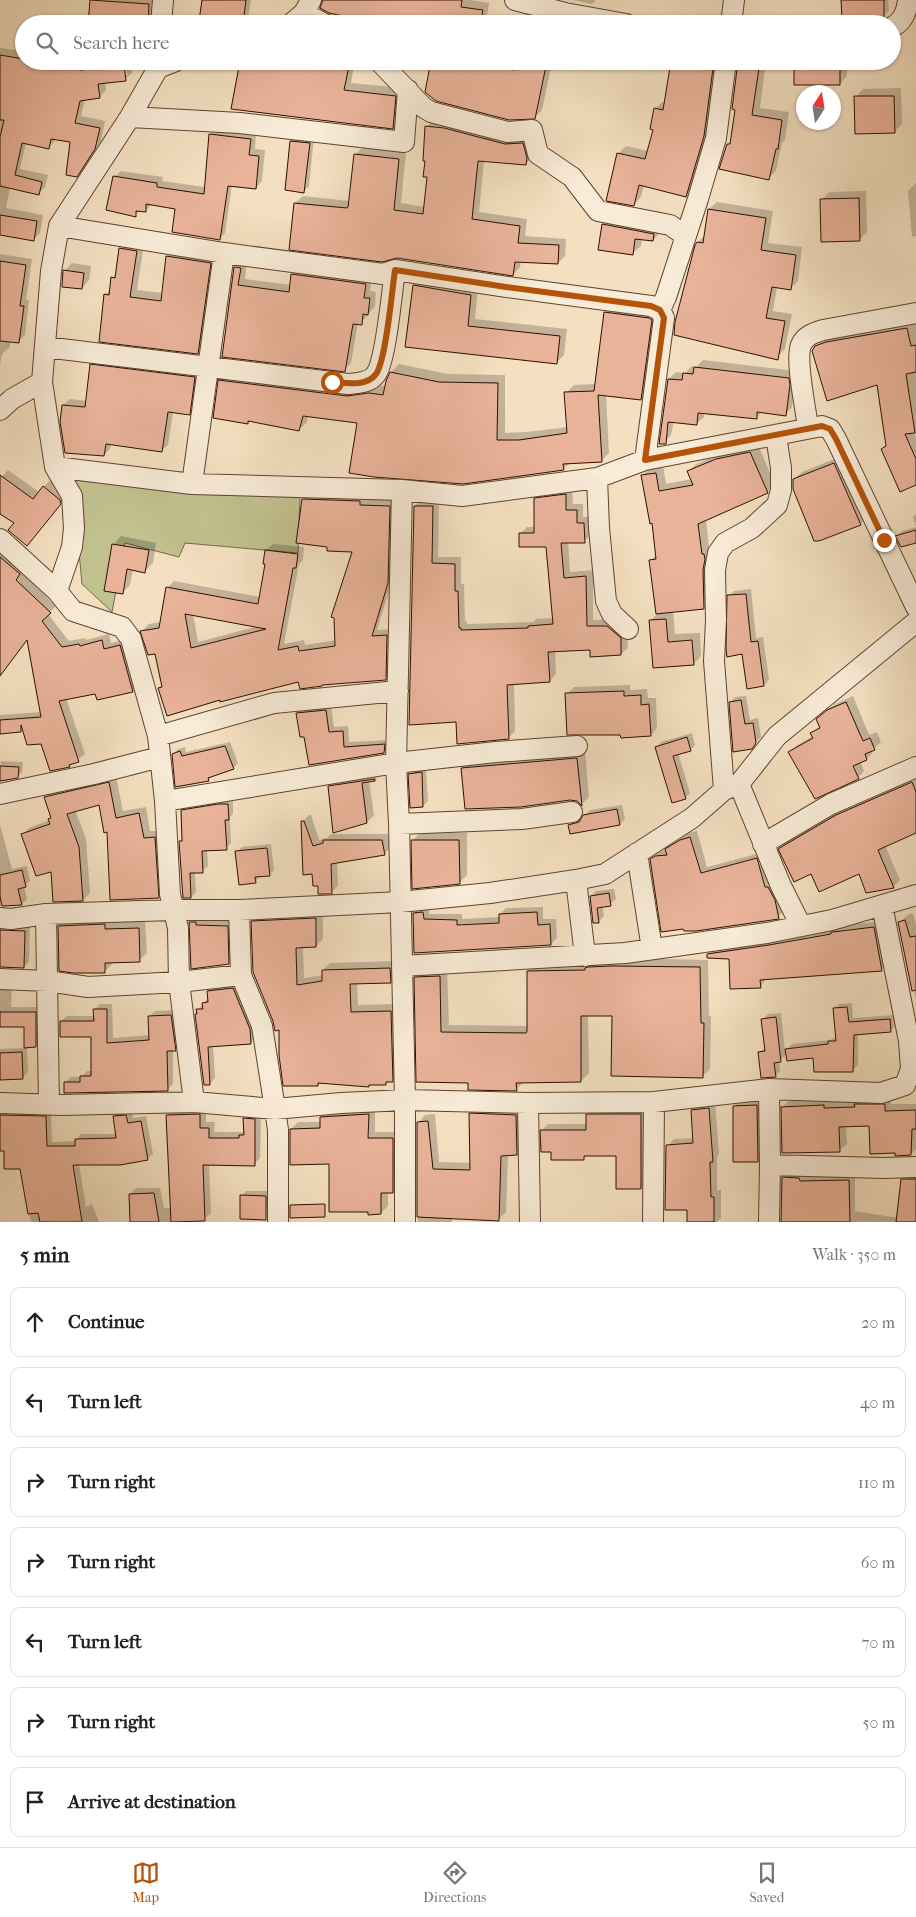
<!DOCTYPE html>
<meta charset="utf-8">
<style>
:root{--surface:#fff;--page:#f2f2f2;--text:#222;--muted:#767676;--line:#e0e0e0;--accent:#b45309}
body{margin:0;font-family:"IM FELL French Canon",serif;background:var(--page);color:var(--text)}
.compass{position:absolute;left:796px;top:85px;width:45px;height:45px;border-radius:50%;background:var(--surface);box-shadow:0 1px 4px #0004;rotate:12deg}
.stop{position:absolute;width:15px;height:15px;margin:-11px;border:4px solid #b45309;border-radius:50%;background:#fff}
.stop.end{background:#b45309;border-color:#fff;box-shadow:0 1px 5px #0008}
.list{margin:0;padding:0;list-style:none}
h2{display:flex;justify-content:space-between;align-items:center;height:65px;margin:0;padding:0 20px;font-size:21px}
h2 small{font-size:16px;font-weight:400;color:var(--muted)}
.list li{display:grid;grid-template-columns:32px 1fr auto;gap:15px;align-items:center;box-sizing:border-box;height:70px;margin:0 10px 10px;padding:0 10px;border:1px solid var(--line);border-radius:10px}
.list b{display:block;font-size:19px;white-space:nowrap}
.list em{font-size:16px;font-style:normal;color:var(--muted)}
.icon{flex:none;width:28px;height:28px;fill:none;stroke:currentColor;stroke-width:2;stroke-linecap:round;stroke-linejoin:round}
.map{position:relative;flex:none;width:916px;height:1222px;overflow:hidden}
.search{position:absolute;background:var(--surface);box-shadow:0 1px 4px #0004;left:15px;right:15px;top:15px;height:55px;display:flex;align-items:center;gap:12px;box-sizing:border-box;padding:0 18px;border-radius:28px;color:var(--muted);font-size:19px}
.sheet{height:625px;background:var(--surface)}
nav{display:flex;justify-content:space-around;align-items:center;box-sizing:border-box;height:70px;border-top:1px solid var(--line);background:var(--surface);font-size:14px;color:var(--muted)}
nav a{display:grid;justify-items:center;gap:2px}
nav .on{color:var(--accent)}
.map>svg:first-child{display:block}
.green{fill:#c1c18f;stroke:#766848}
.shadow{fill:#0003;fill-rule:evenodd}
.building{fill:#e9b39a;stroke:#2c0f00;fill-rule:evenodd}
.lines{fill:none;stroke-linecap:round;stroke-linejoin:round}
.minor-casing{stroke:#5e4330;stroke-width:22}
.minor{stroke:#f8ebd7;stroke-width:20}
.route{stroke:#b45309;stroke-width:6}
</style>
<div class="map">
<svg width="916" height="1222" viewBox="0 0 916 1222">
<rect width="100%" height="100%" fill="#f4e0c1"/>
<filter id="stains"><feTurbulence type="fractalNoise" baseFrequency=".004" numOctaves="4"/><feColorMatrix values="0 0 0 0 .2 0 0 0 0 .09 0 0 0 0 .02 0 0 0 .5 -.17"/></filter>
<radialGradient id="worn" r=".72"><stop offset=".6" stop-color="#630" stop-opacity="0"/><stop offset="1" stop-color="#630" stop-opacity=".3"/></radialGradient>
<path class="green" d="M72,478L300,496L298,553L185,543L179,557L125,543L112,612L82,584Z"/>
<path class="shadow" d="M91,0H155L154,24H90Z
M203,0H251L248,19L243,24H231Z
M324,0H470L489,3L486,24H388Z
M573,0H596L592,4Z
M843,0H888L889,11L883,16Z
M534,8L564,16L562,24H525L527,16Z
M0,48L24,51V61H73L87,64V61H122L124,75H127L125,61H131L132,73L125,79L105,82L106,90L100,97L85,99L81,116L105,121L101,141L83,169L76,176L71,141L56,139L49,148L26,143L20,169L48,175L45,187L39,193L10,187L6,208L43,215L40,233L33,240L0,234Z
M241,61H355L351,83L402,88L400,120L393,127Z
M432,61L517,62L554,61L551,67L542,110L534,118Z
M672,61H721L711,128L693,188L686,195L644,185L641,197L634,205L618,154L626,146L648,151L654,129L655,109L662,102H666Z
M738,61H766L760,108L789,112L785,140L782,143L776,171L768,178L728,144L731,141L736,109Z
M795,61H847V76L840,84Z
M901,88L902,124L894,132L856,97L863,89Z
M434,119L530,136L533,156L526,164L484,161L479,212L527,219L525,236L566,239L565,256L558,263L521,261L520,267L513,275L295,203L303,196L349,201L355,155L363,147L406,152L401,203L425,207L429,176L427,127Z
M216,128L256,133L255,149L265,150L262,181L256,188L232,185L225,233L219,239L177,207L151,205L145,211L140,210L135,215L114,177L121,171L163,177L162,181L205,187L210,134Z
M296,136L314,138L309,186L304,191L291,141Z
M916,183V236L912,237L908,191Z
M866,191L867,232L859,240L822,200L829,192Z
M717,202L773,211L768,243L802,247L798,281L790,289L777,287L773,311L792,314L785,349L777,357L698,242L705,235L709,209Z
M611,217L661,232L653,240L642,238L641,246L633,253L603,224Z
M128,241L144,244L137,290L163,293L168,256L175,249L217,256L205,345L198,352L105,295L111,289L113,278L116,274L121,249Z
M0,254L32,259L26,300H29L25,335L18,341H10V347L2,354L0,365Z
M242,261H247L245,279L291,285L292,274L299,268L372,277L370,291L376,292L375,306L361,323H358L351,363L344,370L223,356L235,268Z
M72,263L91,266L89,280L82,288L64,271Z
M422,278L478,288L475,319L567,329L564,355L556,363L406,346L414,285Z
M613,305L658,312L648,391L641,399L606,394L609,453L601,461L571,462L563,469L358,422L308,416L307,422L299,430L250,420L247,423L220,381L227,373L386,386L391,372L399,364L448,374L505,375V433L527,432L568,427L566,393L574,385L596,384L605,313Z
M916,321V434H914L916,438V484L882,449L887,444L878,384L814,349L821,342L834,335Z
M98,359L200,371L195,407L189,413L173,412L168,445L161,451L111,443L110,449L104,455L63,405L70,399L87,401L91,365Z
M703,360L796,371L792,407L785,415L762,412L756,418L704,412V417L696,424L674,421L671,435L664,443L669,379L676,372L685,373L692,366L696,367Z
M758,445L775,484L767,492L706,519L709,547H712L711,600L703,608L673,611L675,634L700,633L701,656L694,664L654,667L651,620L657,614L651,560L657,554L653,522L642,476L650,468L663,466L666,484L692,479L688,472L696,464L725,452Z
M842,456L868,516L860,524L815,541L794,488V479L802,472Z
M8,470L39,492L50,480L66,493L67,496L33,538L0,512V479Z
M572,488L573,504H583V517H590L591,535L584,541L568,542L570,572L593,570V620L614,619L627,631L628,648L621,654L591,649L555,650L556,674L550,681L514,683L515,731L508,738L458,721L415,506L421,500H439L438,557H461V584H464L465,621H467V624L534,622L536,619L554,618L547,546L520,534L527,527H535V499L542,492Z
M310,493L396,499L394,575L377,630L393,629L392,672L385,679L299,681L221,698L160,688L163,685L156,653L142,631L149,624L161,622L167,588L174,581L260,597L266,563V550L273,544L304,547L303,560L299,564L284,644L304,640L305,645L336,640L354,551L303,500ZM193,614L259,626L198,642Z
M916,514V542L897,536L902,531L916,527L913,517Z
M121,536L156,543L153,563L145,571L133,569L130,585L122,593L105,590L114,544Z
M0,546L26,567L21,573L56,606L48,614L69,641L85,638L86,640L109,634L111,643L127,639L139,684L133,691L98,699L96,693L66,698L85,754L69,766L23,728L20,731L0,733V715L42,712L28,639L6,666L0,662Z
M751,589L756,638L763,637L769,680L764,685L743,653L729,596L734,591Z
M630,685V690L647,689L648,698H656L657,728L651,735L567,694L574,687Z
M746,696L750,720L758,718L761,737L751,748L730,703L735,697Z
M853,696L869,735L877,732L881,742L872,750L873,752L867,759L860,761L864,771L858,778L790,752L796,746L813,736L812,733L820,726L824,713L835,704Z
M331,706L334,727L348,726L349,742L389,740V747L384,752L310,763L305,735L298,713L303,708Z
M692,733L695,745L690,750L678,753L690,793L685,798L656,747L661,742Z
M230,742L238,763L233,768L213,775L208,780L173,754L178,749L185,747L186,752Z
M585,751L589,797L582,804L577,800L462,768L470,760Z
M1,761L23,762L22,772L17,777L0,775Z
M426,768L428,801L423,806L410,774L415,769Z
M381,773L374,780L369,781L374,815L367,822L329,787L336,780Z
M116,776L123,811L146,807L150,831H162L165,889L158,897L108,831L100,803L75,810L86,839L90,893L83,900L52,871L22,835L29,828L50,820L52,817L46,797L53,790Z
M916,777V830L885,845L900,880L893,887L859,873H811L780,849L786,843L844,809Z
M233,800V814L230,817L231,843L226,848L207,849L208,866L202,871L195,872L196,892L191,897L180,841L183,838L182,811L187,806Z
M622,805L625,819L620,824L569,825L574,820L583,818L590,810Z
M309,815H311L319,840L327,838L331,834H388L391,847L384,854L337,862L338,886L331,892L319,885L313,873L302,822Z
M0,825L12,869L27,866L30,881L24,886L27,899L22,904L0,906Z
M697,831L707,867L764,852L785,910L778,917L651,860L658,852L667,849L688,833Z
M420,833H467V875L459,883L412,841Z
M271,844L274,870L269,875L260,876L255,882L237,852L242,847Z
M614,889L616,899L610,904L602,906L604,916L599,921L591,896L596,891Z
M429,906V914H462V919L500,917V914L506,908L543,907V919H556L557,938L551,944L415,952L414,913L420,907Z
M323,911V939L316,946H303L304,978L323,975V970L330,963L397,961L398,974L390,982L357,983L358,1005L398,1004L400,1073L392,1081H389L385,1084H370L368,1086L321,1082L318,1085L280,1029L252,922L260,914Z
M913,913L916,924V1000L899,923L907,915Z
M112,917V922L145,921L147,953L139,960L112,961V964L105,971L59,926L66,919Z
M195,918H200L201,920L232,921L233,958L228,963L190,923Z
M881,921L888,963L881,969L767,978L760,987L730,958L708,954L715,947L841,926Z
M0,925L30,926L29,962L24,967H0Z
M621,958L708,960L709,1016H711L710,1069L702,1077L613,1015H588L589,1073L581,1081H524L516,1090L469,1082L418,1081L415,978L423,970L447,968L449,1025L529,1026L528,971L536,963Z
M238,983L255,1038L250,1043L213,1045L215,1078L210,1083L198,1010L208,998V991L213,986Z
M0,984L12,986L11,1007H40L41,1041L36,1046H27L28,1072L23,1077L0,1078V1049L25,1048V1026H0Z
M852,1003L853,1018L894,1015L895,1026L890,1031L858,1033V1065L853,1070L814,1057L787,1054L779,1061L780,1071L775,1076L759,1053L766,1047L763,1019L768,1014L781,1013L785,1051L792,1044L830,1040L837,1036L834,1009L839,1004Z
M100,1004H112L113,1038L150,1035L149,1017L155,1011L177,1010L181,1044L175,1050H173V1084L168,1089L65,1082L71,1077H81L87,1071H93L92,1035L61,1021L67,1016H95V1009Z
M742,1098H765V1153L758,1161L734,1106Z
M891,1098V1104H916V1149L911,1154L870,1125L846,1126L847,1144L840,1150L782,1107L789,1101L831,1099V1102Z
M715,1102L719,1154L717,1157V1190H721V1218L717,1222H688V1209L667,1146L674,1139L694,1138L692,1110L699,1103Z
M375,1107V1132H400V1185L393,1192H388V1206L381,1213L330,1163L291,1129L298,1122H321V1117L328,1110Z
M477,1107L523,1108L524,1147L516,1154H508L506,1212L498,1220L452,1218V1222H418V1123L425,1115L435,1114L439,1162L471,1163L470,1114Z
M647,1108V1182L641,1188L617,1155H587L583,1159L552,1151L542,1130L548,1124H587V1115L593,1109Z
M174,1109H206V1122H215L214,1132H243L244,1119L250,1113L261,1114L260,1158L254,1164L209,1163L211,1213L204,1219L177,1222H131L130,1194L136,1188H160L164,1208H171L168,1115Z
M0,1110L51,1111L52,1142L76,1141L81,1134H117L114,1116L119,1111H132L133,1118L146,1116L153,1154L147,1159L79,1164L86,1207L92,1204L99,1222H31L21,1168L5,1150H0Z
M789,1171L855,1174V1211L898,1218L902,1180L908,1174L916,1173V1222H782L783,1178Z
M246,1191H271V1206L266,1211L241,1196Z"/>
<path class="building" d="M90,0L149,4L148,24H88Z
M202,0H246L243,24H222L199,21Z
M323,0H462L461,7L483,10L480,24H379L329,13L320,8Z
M841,0H884V18H842Z
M526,15L557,23V24H524Z
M0,55L24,59V61H36L81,70L124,65L126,81L98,84L100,98L80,101L75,123L100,128L95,149L77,177L66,175L70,142L51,139L49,149L22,143L15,175L42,182L39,195L0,186V137L4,120H0Z
M240,61H350L344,90L396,96L393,129L231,109Z
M431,61H485V64L514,70L516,61H547L535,119L509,120L436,101L425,92Z
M671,61H714L704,136L686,197L639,185L634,206L606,201L617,153L645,159L653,130L650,129L654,108L663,110Z
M738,61H760L752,115L782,120L778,149H776L769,180L719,169L727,144H730L735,110L732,109Z
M794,61H840V85H794Z
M854,96H894L895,133L855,134Z
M425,126L444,128L505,144L523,143L527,158L526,165L478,161L472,219L520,226L518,243L559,245L558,264L515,262L513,276L397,258L382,262L289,250L294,203L347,208L348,207L354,154L399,159L394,210L423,214L427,177H423L425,161H423Z
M209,134L251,139L249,155L259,156L256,189L228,186L220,240L172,232L175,209L146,204V212L136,211V217L106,210L113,176L157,183V187L204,194Z
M290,141L310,143L304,193L285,190Z
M859,198L860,241L821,242L820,199Z
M708,209L766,218L761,250L796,255L791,290L772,287L766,318L785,321L778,360L674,335L675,322L695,245L697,242L703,243Z
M0,215L37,221L34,241L0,235Z
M602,224L654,234L653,241L635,239L633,255L598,250Z
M119,248L137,251L130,297L161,301L166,256L211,263L198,354L99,342L104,294L109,295L111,277L115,278Z
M0,261L26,265L20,306H24L19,343L0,341Z
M234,267L241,268L238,285L289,292L291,274L366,284L364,298H370L368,315L363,314L362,325L353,324L345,372L222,357Z
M63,270L84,273L82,289L62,287Z
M413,285L471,295L468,326L560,336L557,364L405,347Z
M604,312L649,318L652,320L641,400L598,395L602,462L563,464L564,470L463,484L374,477L349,473L357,423L303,416L299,431L248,421V424L213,418L218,380L347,396L369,393L383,395L386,381L390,372L439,382L498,383L497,440H519L567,433L564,392L594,391Z
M907,328L911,346L916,345V372L906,374L915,433L905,434L916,459V485L900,492L881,449L886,446L877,385L827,401L812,351L815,346L826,342Z
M90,364L195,377L190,415L168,412L162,452L106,444L104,456L65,453L60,422L62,405L85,407Z
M694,367L789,378L790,385L786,416L757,412V419L698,413L697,425L668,422L666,444H659L668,379L682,380L683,373L693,374Z
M750,452L768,493L698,524L702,554H704L705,559L703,570L704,609L656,614L649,560L656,559L652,523L650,524L641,475L656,473L659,491L693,485L687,471L716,459Z
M834,463L861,525L819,541H814L793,489V479Z
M0,475L33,499L43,486L60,500L61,504L27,546L8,530L14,523L0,514Z
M566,494V510H577V523H584L585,543H561L564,578L586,576L587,626H607L621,638V655L590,657V650L548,652L550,682L507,685L509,739L457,744L456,722L409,725L414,506H433L432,563L455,564V591H458L459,628H461V630L528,628V626L553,624L546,547H519V533H534V498Z
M302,499L360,501V505L390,506L388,583L372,636L387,635L386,680L322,685V686L300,689L298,682L220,702V700L167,716L158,688L162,687L155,654L148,655L140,631L159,628L166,587L258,604L265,564H263L265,550L298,554L296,568H293L278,650L298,646L299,651L335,646L334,618L331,617L352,552L327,551V547L296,543ZM185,614L266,629L191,648Z
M916,530V543L901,547L895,536Z
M112,544L149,550L145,573L127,569L123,594L104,591Z
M0,557L20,574L16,580L51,613L42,621L62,647L79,644L80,646L102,640L104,649L120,645L133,692L97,700L95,694L59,701L79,762L69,765L70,767L50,771L41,744L27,745L21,725V732L0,734V720L41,717L27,640L0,676Z
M746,594L751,642L758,641L764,686L747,689L742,654L727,657L726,649L727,595Z
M666,619L668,642L692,640L694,665L653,668L649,620Z
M624,691V696L641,695V705L649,704L651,736L621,738L620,735H567L565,693Z
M741,700L745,724L753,723L756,743L752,749L733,752L729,702Z
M846,702L863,741L870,738L875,750L865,754L867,760L853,766L859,779L815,799L788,752L813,738L810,733L820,728L816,719L827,710Z
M326,710L329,732L343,731L344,747L385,744L384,753L309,765L304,737H300L296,713Z
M687,737L691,751L673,756L686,799L672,803L655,747Z
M225,746L234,769L208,778L209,781L175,787L172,754L180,751L182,756Z
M577,758L582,806L577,801L570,800L521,807L465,809L461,768Z
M0,766L19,767L18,778L0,781Z
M422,772L423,807L410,808L408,774Z
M375,779V781L362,783L367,823L333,833L328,786Z
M109,782L116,818L139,813L144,838L155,837L159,898L110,900L107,832L104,833L99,805L67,814L79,847L83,901L53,902L51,872L36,876L21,834L50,824L48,819L51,818L44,797Z
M912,782L916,792V833L878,850L894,888L866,893L859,874L819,892L811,874L794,882L778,849L836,815Z
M218,804H228L229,820H225L227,850L202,851L203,873H190L191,898H183L179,841H182L181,810Z
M617,809L620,825L570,834L568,825L579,822L583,815Z
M301,821H304L313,846L323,843V840H382L385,855L331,864L332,894H318V886H313L312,874L303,875Z
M690,837L701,873L757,858L765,887H768L775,900L779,919L696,931H684L683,929L661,932L650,859L655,856L667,855L665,849L680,840Z
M411,840H459L460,884L412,889Z
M267,848L270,876L255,877L256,883L239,885L235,851Z
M22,870L26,887L18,889L22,905L2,906L0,896V875Z
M609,893L611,906L597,908L599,923H593L590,896Z
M423,912L424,919L457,920V925L499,923V914L537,912L538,925L550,924L551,945L414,953L413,913Z
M316,918V947L296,948L297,985L322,981V970L390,968L391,983L350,984L351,1012L391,1011L393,1082H386V1085H369V1087L318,1083V1086H283L279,1055V1030L275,1031L273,1021L253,972L251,921Z
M905,920L910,937L916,936V990L912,991L898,922Z
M189,922H196V925L228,926L229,964L191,969Z
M105,924V929L139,928L140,962L105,963V973H73L59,971L58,926Z
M874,927L882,971L760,980L761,988L730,989L729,959L707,958V954L769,945L831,934V932H833Z
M0,930L25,931L24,968L0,967Z
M612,966L700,967L701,1023H704L703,1078L611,1076L612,1016H581V1082L516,1083L517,1091L468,1090V1083L416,1082L414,977L440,976L441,1032L526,1033L527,1031V971L585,970V968L588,967Z
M233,988L250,1029L251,1044L208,1047L210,1085H204L195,1014H197L196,1009H203L202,1003L208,1002L207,991Z
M847,1007L849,1022L890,1019L891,1032L854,1035L853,1072H814L813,1058L787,1061L785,1049L828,1044V1041H836L833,1008Z
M93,1009H107V1043L149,1040L148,1016L171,1015L176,1051H167L168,1091L64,1093V1082H80V1076H91V1037H60V1021H94Z
M0,1012H36V1047L24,1048V1027H0Z
M776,1017L781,1062L774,1063L776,1077L761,1078L758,1052L765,1051L761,1019Z
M22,1052L23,1079L0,1080V1053Z
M854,1104H885V1111L916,1110V1129H912L911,1155L895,1156V1153L870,1154L869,1126L839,1127L840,1152L782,1153L781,1107L824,1105V1108L855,1107Z
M757,1105L758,1162H733V1106Z
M709,1108L713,1162H710L711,1197H714V1222H687V1210H665L666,1145L693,1143L691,1110Z
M469,1113L516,1115L517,1155L501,1156L499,1221L417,1217V1122L428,1121L433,1169L470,1170Z
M200,1114V1128H209V1138H239V1135H244L243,1118L255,1119V1166L203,1165L205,1221L171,1222L166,1115Z
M369,1114L368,1138H393V1193H381V1214L368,1215V1212H329V1164L290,1165V1129L320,1128V1117Z
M586,1114H641V1189H616V1156H584V1160H551V1152H541L540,1130H586Z
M0,1115L46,1116L47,1146H75V1139L116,1138L113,1116L126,1115L128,1123L141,1121L148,1160L120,1165H73L82,1222H40L38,1213L28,1214L20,1169H4V1151H0Z
M782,1177L799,1178L800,1181L849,1180L850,1222H781Z
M901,1179H916V1222H896Z
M154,1193L159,1222H130L129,1194Z
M240,1195L266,1196V1220L240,1219Z
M325,1204V1217L290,1218V1205Z"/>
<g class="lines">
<defs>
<path id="minor" d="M515,0L565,13L626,24
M304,13L325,24
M161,24L163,0
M291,24L304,13L311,0
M731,24L734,0
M892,27C903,22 907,11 908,0
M379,61L423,107L431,112L508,132L532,130L538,154L572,177L598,211L670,225L686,236
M130,117L240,123L404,142L408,90
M59,226L224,253L383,274L395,270L507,287L651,306L660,310L664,318L645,460
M660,310L666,297L698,199L716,138L726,61
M45,347L348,384C358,383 370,383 376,374C386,360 392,291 395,270
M42,382L55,467L72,496L74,528L72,547L57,591
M0,410L12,399L42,382L51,271L59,226L130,117L158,68L176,61
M808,428C806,409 795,361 801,345C805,336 813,333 823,330L916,313
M55,467L192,484L402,490L462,496L597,478L645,460L822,426L830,429L836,439L916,607
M597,478L599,528L606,601L612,614L628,629
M192,484L224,253
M402,490L396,763L399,824L405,1100V1222
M0,539L57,591L73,611L122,627L131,639L158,736L165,801L170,894L178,928L179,982L194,1102L275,1109L341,1103L405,1100L528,1103L654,1102L769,1089L881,1093L905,1085L911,1069L909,1041L882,905
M158,736L274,703L398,691
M739,784L781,886L801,926
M724,790L714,661L716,620L715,570L718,553L725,543L752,528L777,505L781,490V468L776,436
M0,794L94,774L160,757
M165,801L396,763L496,752L577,746
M399,824L522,819L572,812
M763,844L831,804L916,767
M637,853L652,949
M576,880L585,956
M239,910L241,975L262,1026L275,1109L278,1130V1222
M46,914L49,1105
M0,918L11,919L46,914L173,910H239L400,902L490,893L576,880L605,874L692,818L724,790L739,784L777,736L916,622
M402,966L625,953L690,944L767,933L832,920L916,895
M0,979L47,981L88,987L179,982L241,975
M0,1103L62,1105L194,1102
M528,1103L530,1222
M770,1165L884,1168L916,1167
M653,1222L654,1102
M769,1222L770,1165L769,1089"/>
</defs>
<use href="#minor" class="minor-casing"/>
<use href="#minor" class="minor"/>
</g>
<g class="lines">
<path class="route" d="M332,382C346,383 367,387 376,374C386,361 392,290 395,270L506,287L651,306L660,310L664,318L645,460L822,426L830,429L836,439L884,540"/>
</g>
<rect width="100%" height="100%" filter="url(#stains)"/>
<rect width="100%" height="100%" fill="url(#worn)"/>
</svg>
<svg class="compass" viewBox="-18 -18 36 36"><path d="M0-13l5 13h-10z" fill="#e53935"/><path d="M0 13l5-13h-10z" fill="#767676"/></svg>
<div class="stop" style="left:332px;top:382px"></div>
<div class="stop end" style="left:884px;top:540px"></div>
<div class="search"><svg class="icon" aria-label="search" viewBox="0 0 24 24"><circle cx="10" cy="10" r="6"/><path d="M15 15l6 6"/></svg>Search here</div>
</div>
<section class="sheet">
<h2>5 min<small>Walk · 350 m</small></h2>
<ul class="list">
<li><svg class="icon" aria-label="ahead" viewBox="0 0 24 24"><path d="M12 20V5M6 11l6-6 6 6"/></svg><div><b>Continue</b></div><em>20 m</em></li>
<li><svg class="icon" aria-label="left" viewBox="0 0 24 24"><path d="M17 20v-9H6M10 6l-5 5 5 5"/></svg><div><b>Turn left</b></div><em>40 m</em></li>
<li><svg class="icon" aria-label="right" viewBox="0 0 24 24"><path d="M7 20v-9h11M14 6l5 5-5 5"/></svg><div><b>Turn right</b></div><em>110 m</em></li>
<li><svg class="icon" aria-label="right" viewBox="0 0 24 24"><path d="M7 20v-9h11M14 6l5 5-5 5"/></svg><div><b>Turn right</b></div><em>60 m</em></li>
<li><svg class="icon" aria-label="left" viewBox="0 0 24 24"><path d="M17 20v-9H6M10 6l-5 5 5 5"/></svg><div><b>Turn left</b></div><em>70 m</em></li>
<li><svg class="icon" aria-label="right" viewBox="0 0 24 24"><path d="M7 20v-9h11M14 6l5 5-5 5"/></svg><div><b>Turn right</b></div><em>50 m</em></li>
<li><svg class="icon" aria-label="arrive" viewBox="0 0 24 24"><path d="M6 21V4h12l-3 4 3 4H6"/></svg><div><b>Arrive at destination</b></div></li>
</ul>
</section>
<nav>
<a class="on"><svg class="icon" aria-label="map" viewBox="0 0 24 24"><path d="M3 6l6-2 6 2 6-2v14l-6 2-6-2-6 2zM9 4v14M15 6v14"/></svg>Map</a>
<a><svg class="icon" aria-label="directions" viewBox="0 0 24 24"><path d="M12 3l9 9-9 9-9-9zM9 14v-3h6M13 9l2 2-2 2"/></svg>Directions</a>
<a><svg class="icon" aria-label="saved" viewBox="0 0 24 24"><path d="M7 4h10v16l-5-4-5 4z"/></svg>Saved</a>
</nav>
